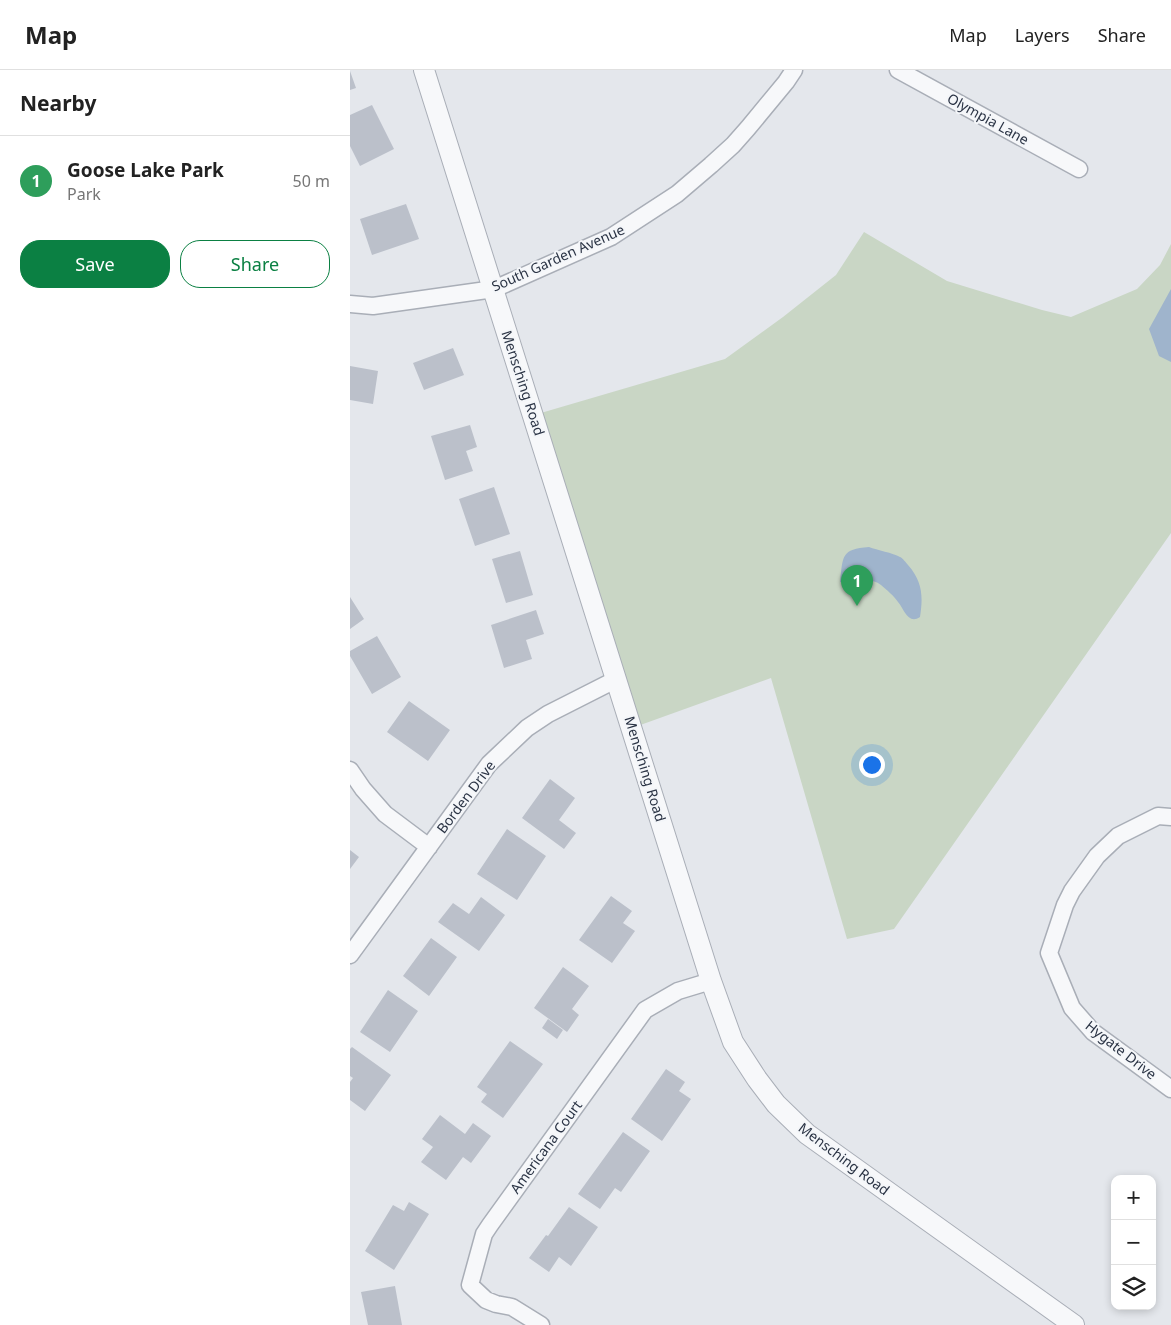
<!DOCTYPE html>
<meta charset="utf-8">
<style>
:root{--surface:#fff;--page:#f6f6f6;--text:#222;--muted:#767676;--line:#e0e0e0;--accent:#0b8043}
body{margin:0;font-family:"Noto Sans",sans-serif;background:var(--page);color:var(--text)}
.controls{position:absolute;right:15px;bottom:15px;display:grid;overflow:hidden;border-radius:10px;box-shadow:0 2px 8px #0003}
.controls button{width:45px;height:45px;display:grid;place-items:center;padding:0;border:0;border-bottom:1px solid var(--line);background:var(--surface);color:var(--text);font:25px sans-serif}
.you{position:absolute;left:521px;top:694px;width:18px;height:18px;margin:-12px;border:4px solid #fff;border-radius:50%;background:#1a73e8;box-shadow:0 0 0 8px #1a73e833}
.badge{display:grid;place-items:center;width:32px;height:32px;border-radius:50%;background:var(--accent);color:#fff;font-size:16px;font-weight:700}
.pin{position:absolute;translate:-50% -41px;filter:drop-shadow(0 1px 2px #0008)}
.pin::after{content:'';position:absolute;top:26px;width:18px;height:15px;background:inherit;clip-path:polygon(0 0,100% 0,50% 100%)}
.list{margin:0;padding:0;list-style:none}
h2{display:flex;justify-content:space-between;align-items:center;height:65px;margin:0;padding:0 20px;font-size:21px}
h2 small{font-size:16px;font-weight:400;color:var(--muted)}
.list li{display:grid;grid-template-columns:32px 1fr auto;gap:15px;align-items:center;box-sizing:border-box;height:90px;padding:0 20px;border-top:1px solid var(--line)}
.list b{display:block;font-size:19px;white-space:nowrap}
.list p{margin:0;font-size:16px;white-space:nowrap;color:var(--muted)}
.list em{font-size:16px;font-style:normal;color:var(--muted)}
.actions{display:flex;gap:10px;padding:15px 20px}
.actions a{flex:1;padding:11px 0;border:1px solid var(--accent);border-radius:20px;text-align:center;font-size:18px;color:var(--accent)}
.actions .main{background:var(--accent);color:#fff}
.icon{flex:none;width:28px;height:28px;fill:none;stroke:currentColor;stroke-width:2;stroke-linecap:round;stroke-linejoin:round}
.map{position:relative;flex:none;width:821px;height:1255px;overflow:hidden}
header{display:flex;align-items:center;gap:30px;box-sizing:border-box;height:70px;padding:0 25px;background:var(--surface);border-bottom:1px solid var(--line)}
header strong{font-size:24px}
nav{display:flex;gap:28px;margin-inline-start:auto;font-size:18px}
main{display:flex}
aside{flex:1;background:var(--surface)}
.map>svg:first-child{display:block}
.green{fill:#c9d6c5}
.water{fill:#9fb4cc}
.building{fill:#bbc0ca}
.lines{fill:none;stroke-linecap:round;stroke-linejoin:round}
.minor-casing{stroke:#a9aeb7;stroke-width:19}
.tertiary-casing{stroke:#a9aeb7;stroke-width:22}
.minor{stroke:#f7f8fa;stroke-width:16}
.tertiary{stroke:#f7f8fa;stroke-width:20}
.labels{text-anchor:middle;stroke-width:4;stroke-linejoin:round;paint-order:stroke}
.street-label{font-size:14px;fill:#2b3445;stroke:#f4f6f9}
</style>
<header>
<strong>Map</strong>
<nav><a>Map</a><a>Layers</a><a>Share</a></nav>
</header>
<main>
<aside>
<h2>Nearby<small></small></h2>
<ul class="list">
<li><span class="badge" style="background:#2e9e5b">1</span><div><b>Goose Lake Park</b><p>Park</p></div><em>50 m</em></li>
</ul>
<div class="actions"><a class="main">Save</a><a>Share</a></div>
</aside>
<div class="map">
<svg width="821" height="1255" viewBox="0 0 821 1255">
<rect width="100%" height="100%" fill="#e4e7ec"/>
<path class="green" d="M514,162L597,211L692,240L721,247L787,219L810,195L821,174V463L544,859L497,869L421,608L282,658L184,345L375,289L433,247L486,205Z"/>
<path class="water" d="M821,219V292L809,286L799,259Z
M519,477C527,480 543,483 550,487C553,488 556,493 558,495C573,512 573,527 570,547C558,555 554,539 548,532C544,526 537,520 531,515C520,507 513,512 501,513C497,514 494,513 490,512C493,486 491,479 519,477Z"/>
<path class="building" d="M0,1L6,18L0,20Z
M22,35L44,79L10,96L0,76V45Z
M56,134L69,169L22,185L10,149Z
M103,278L114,305L74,320L63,293Z
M0,296L28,301L23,334L0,330Z
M120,355L127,377L116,381L123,401L95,410L81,366Z
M144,417L160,464L125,476L109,429Z
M170,481L183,525L156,533L142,489Z
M0,527L14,549L0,559Z
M186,540L194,564L176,570L182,589L154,598L141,555Z
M27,566L51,607L22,624L0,586V581Z
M59,631L100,660L78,691L37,662Z
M200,709L225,728L209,750L226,763L214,779L172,748Z
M157,759L196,786L167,830L127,804Z
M0,780L9,787L0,799Z
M261,826L282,841L273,853L285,861L262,893L229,870Z
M131,827L155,845L129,881L88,852L103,833L119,844Z
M81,868L107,887L79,926L53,906Z
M213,897L239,916L222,939L229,945L217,962L184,938Z
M38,920L68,941L40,982L10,962Z
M198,949L213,960L207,969L192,958Z
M160,971L193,994L153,1048L131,1032L137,1024L127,1017Z
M2,977L41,1005L15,1041L0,1030V1012L3,1008L0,1006V979Z
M316,999L335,1012L329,1021L341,1029L312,1071L281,1049Z
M90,1045L115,1064L123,1053L141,1066L121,1093L113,1087L96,1110L71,1092L83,1077L72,1069Z
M273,1062L300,1081L271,1122L265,1118L250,1139L228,1124Z
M59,1132L79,1144L44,1200L15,1181L43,1135L54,1141Z
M219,1137L248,1157L221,1196L209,1187L199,1202L179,1188L196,1165L198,1166Z
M45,1216L52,1255H18L11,1222Z"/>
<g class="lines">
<defs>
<path id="minor" d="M548,0L729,99
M0,234L23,236L144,219L261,167L327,124L361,95L383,75L398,58L436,12L444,0
M0,700L13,719L35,744L79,777
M821,747L808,746L768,766L747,786L722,821L715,835L699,883L722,938L743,962L821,1019
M0,885L139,694L177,658L198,644L267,609
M191,1255L162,1237L146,1234L136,1230L120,1215L134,1164L140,1155L295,940L328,921L361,911"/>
<path id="tertiary" d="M74,0L361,911L383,972L407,1009L426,1034L457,1064L724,1255"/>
</defs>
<use href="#minor" class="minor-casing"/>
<use href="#tertiary" class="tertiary-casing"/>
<use href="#minor" class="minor"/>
<use href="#tertiary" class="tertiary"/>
</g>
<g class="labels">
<g class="street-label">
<text transform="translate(638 49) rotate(29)" y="5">Olympia Lane</text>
<text transform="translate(208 188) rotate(-24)" y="5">South Garden Avenue</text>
<text transform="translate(173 313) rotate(72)" y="5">Mensching Road</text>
<text transform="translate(295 699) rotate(73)" y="5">Mensching Road</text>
<text transform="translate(116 727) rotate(-53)" y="5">Borden Drive</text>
<text transform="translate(771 980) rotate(38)" y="5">Hygate Drive</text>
<text transform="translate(196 1077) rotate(-54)" y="5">Americana Court</text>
<text transform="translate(494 1089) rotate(37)" y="5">Mensching Road</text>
</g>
</g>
</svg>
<div class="controls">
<button>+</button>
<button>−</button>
<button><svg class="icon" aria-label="layers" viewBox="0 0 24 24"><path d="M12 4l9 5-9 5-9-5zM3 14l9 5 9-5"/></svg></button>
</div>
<div class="you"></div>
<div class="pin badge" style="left:507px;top:536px;background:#2e9e5b">1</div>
</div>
</main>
